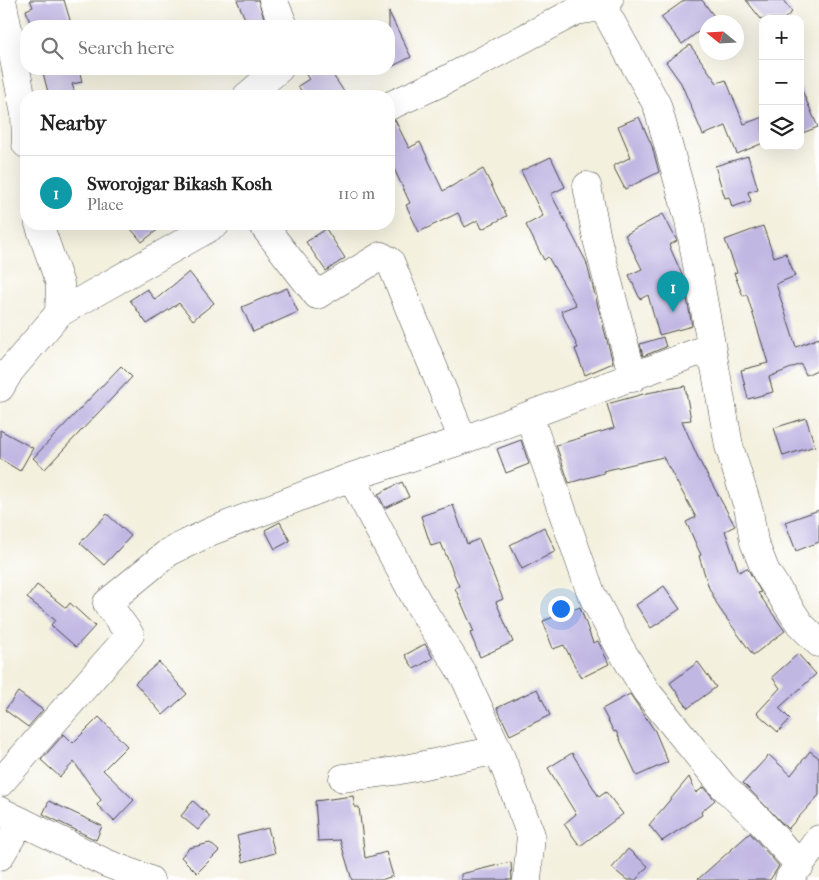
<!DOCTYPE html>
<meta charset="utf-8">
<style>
:root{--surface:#fff;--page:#f6f6f6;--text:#222;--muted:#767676;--line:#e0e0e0;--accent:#0f766e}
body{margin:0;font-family:"IM FELL French Canon",serif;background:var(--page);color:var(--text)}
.controls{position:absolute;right:15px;top:15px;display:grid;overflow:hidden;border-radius:10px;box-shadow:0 5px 20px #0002}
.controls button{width:45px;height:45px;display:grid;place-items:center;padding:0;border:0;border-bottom:1px solid var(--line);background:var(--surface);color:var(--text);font:25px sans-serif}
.compass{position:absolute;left:699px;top:15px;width:45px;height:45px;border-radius:50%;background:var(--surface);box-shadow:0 5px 20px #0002;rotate:288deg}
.you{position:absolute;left:560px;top:608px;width:18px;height:18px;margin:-12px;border:4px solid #fff;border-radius:50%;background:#1a73e8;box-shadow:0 0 0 8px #1a73e833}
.badge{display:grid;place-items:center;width:32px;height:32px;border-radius:50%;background:var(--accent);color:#fff;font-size:16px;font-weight:700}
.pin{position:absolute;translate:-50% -41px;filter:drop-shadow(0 1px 2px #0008)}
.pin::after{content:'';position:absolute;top:26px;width:18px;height:15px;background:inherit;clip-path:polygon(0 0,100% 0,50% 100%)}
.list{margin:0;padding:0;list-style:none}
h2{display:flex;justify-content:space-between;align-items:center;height:65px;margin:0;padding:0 20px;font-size:21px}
h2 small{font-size:16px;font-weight:400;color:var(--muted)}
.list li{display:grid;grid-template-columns:32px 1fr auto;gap:15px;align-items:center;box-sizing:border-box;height:75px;padding:0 20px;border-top:1px solid var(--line)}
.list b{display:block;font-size:19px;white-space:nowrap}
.list p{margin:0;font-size:16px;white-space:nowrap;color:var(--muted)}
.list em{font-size:16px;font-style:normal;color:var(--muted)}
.icon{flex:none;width:28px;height:28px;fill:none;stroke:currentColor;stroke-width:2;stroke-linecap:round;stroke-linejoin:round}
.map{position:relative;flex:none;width:819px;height:880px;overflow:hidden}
.search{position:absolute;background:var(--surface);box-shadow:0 5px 20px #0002;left:20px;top:20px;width:375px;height:55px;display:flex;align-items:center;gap:12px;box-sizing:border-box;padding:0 18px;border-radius:20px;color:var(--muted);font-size:19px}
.panel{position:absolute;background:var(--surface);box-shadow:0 5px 20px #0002;left:20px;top:90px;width:375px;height:140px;border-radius:20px}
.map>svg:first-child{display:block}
.building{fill:#c1b7e3}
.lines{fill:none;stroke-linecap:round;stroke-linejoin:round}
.minor-casing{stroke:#494946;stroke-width:29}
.minor{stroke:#fff;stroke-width:28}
</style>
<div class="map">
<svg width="819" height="880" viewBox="0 0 819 880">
<rect width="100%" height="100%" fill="#fff"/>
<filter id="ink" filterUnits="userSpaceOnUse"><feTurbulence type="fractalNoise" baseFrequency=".02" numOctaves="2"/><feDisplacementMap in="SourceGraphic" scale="10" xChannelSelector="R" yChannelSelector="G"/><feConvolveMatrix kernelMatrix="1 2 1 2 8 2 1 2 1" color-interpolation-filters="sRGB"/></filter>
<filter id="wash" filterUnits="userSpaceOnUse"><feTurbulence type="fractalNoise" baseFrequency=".0096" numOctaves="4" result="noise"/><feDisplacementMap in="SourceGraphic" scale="20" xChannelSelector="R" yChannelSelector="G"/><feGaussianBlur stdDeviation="1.12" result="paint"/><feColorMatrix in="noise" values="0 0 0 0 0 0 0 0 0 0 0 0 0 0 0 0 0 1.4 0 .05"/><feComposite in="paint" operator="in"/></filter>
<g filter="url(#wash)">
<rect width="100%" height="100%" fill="#f3f0de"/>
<g id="blocks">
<path class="building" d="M30,0H64L70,20L49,26H31L26,10L33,7Z
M237,0H258L265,21L248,26Z
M685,0H702L716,19L706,22V26L682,44L661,17Z
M746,0H783L792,12L784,19H761Z
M389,12L411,57L389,68Z
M690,45L717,83L726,80L744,124L763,117V143L737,154L726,126L703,135L681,83L666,62Z
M42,69H79L82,82L72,84L76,96H49Z
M315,69H329L347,96H305L298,86L309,79L306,75Z
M800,86L818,127L800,134Z
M639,117L652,146L659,172L625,189L613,166L631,157L618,126Z
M395,120L409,148L420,142L443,191L483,169L507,216L482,229L478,220L465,227L458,213L419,232L406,205L410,203L389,158V121Z
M748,156L758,189L748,192L751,201L732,207L729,197L725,198L715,166Z
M551,157L565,187L551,194L586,261L613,363L585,375L575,349L578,348L561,311L576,305L548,257L544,260L526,225L543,216L521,171Z
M663,214L677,241L669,245L683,277L692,326L659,335L648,295L640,299L629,275L642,269L625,235Z
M127,224H165L142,242Z
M763,226L774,257L786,253L795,276L776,284L796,347L819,338V369L806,375L801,364L769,377L773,392L748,399L741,370L768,363L747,295L743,296L734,273L737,272L725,240Z
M326,229L345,258L326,271L306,242Z
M189,272L214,303L193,320L179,303L147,324L130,300L147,289L155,300Z
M287,288L298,312L253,332L242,307Z
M663,337L666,347L643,356L640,344Z
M121,366L132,377L45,469L33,458Z
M685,386L691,420L682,421L699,460L735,526L725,531L739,572L747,568L761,592L758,593L785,631L753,655L719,608L709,588L699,556L701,555L686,522L696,517L663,457L603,471L604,473L569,483L556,445L614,428L607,404L647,393Z
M806,418L815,446L783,456L774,428Z
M0,430L33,448L20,471L0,459Z
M521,440L529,464L506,473L497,449Z
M402,482L409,497L385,508L378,494Z
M453,505L467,544L479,539L503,599L496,602L513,642L480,657L470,633L474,632L455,588L459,586L441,543L431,546L421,516Z
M819,510V542L796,551L785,522Z
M107,514L131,536L104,565L80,543Z
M280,522L290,541L275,549L265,530Z
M544,527L556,551L522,569L510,545Z
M37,585L66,608L70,603L95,626L76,647L51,625L55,620L27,598Z
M664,586L680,609L651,628L636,605Z
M580,607L593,643L598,641L609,664L581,678L564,645L553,649L543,621Z
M425,644L433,658L414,669L405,655Z
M798,654L816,674L779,708L790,719L778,732L757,713L780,688L772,677Z
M159,662L187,694L163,715L135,683Z
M698,662L716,687L688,708L670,683Z
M537,689L550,715L510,735L497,708Z
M18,692L43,710L28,727L5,710Z
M630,694L655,731L668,762L637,776L616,731L614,732L602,709Z
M99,717L127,746L103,770L134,800L114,821L97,805L101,800L74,762L60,777L41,760L64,734L73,743Z
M810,751L819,758V795L788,829L743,783L769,755L791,775Z
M572,753L599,797L606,792L623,814L580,846L564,824L576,814L548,768Z
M689,777L696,793L704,787L715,800L701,812L702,815L662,841L649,825Z
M353,796L355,807H359L365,858L386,852L393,876L381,880H352L340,840L318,841L315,801Z
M49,801L102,826L96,840L43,814Z
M193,801L210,816L198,830L181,816Z
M268,828L275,853L243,862L237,836Z
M750,833L779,866L770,880H697Z
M210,843L219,851L197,873L181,857L189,848Z
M628,849L648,866L636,880H627L612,868Z
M511,862L512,880H461V874Z"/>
</g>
</g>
<g filter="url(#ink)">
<use href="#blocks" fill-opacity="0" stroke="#494946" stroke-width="1"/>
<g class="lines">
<defs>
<path id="minor" d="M2,0L25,114L26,144
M273,0L284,26
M609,0L603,7L657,105L689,220L729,446L749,511L754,542L766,572L800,624L819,643
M247,96L279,69
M389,106L442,82L576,11L603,7
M587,186L597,239L633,378
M39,224L60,284L59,313
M262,224L317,295L381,256L390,261L463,440
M0,388L10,371L59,313L216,224
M529,416L591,593L620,648L646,691L723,786L760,821L800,866
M343,778L395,771L498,750
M0,783L130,635L107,603L169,552L212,531L351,477
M0,811L106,863L150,880
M0,856L21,821
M789,879L819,839
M527,880L531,835L498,750L464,676L418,603L351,477L463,440L703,350L713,362"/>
</defs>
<use href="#minor" class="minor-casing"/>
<use href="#minor" class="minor"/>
</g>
</g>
</svg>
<div class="controls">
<button>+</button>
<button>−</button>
<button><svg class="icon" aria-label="layers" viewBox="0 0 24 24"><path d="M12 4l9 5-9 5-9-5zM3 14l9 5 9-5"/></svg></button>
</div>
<svg class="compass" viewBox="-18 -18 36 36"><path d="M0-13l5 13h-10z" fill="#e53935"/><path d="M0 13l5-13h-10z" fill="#767676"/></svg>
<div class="you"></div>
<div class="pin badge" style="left:673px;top:312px;background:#0f9aa8">1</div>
<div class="search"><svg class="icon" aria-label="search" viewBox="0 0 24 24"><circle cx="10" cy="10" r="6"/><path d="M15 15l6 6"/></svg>Search here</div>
<section class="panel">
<h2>Nearby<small></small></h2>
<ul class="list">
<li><span class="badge" style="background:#0f9aa8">1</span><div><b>Sworojgar Bikash Kosh</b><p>Place</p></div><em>110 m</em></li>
</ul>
</section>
</div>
